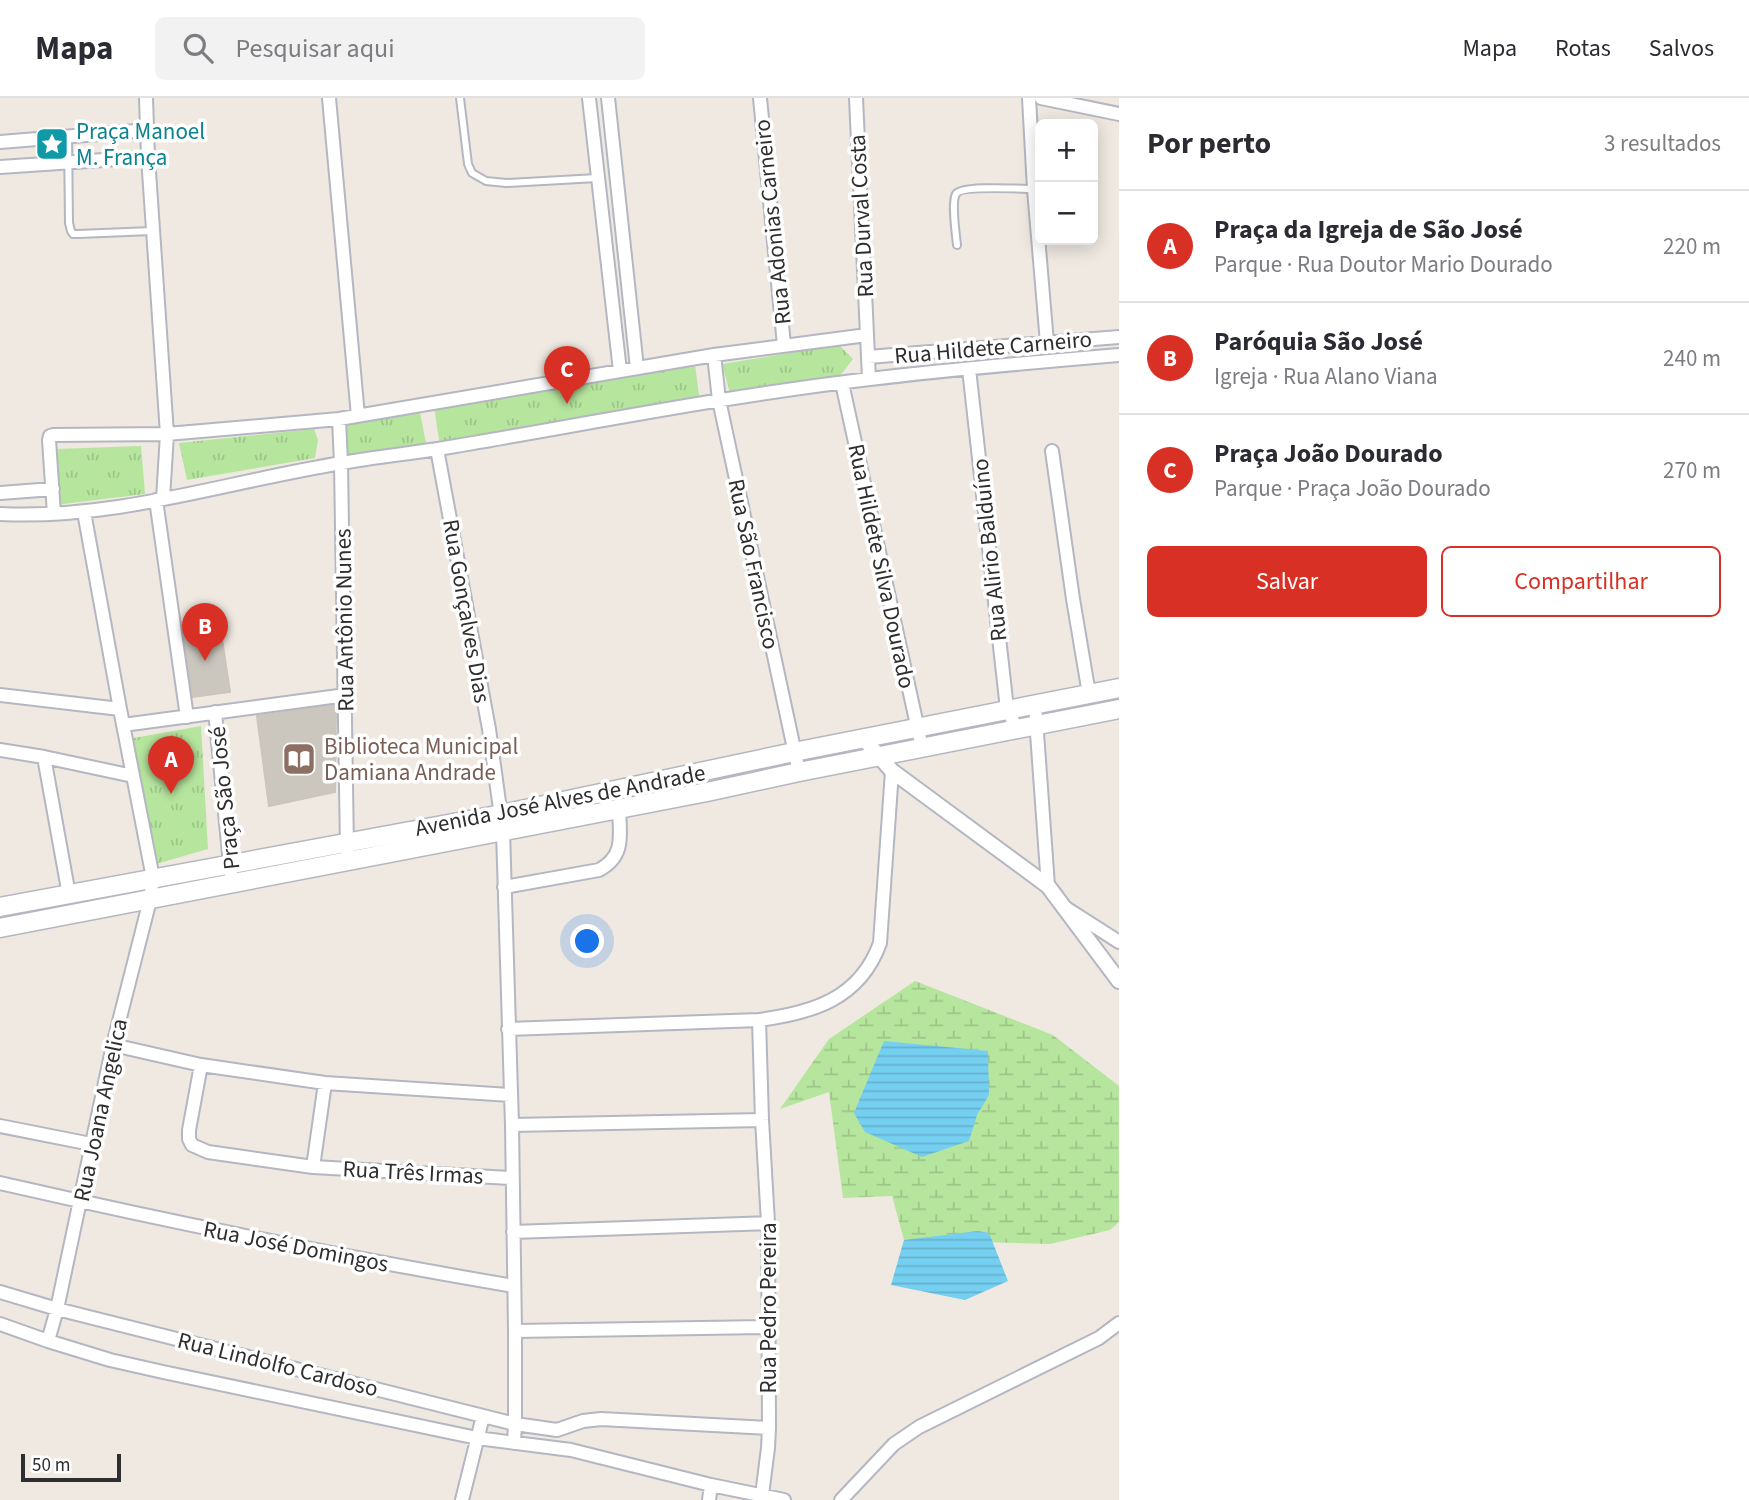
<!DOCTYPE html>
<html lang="pt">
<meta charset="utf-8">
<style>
:root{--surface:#fff;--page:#f2f2f3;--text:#2b2b33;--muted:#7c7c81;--line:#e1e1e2;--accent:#d93025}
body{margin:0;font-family:"Source Sans 3",sans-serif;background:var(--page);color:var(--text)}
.controls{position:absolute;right:21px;top:21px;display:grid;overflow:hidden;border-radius:10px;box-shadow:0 4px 18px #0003}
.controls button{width:63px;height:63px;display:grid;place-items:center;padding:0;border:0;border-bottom:2px solid var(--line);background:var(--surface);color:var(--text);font:35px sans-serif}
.scale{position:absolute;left:21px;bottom:18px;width:100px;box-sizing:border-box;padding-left:7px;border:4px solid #2e2e2e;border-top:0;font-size:19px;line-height:24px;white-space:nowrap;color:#2e2e2e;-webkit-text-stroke:5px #fff;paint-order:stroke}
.you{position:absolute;left:588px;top:844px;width:24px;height:24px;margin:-18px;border:5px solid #fff;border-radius:50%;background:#1a73e8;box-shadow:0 0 0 10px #1a73e833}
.badge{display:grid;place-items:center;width:46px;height:46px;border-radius:50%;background:var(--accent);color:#fff;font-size:23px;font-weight:700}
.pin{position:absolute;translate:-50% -58px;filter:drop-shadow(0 2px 4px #0008)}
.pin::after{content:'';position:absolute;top:37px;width:24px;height:21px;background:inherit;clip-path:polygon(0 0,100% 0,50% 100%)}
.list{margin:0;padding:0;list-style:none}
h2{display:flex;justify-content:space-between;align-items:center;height:91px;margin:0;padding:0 28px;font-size:30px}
h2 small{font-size:23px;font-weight:400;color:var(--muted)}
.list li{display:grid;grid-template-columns:46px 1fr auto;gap:21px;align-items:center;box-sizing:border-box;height:112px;padding:0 28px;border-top:2px solid var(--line)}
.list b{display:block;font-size:26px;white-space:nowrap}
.list p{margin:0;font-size:23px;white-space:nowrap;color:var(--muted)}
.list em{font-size:23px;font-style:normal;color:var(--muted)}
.actions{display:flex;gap:14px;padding:21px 28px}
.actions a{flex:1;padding:16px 0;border:2px solid var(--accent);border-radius:10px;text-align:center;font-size:24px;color:var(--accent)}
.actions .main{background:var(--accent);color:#fff}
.icon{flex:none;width:38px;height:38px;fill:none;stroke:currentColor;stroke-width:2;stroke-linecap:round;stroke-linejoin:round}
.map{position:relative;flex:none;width:1119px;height:1402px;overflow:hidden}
header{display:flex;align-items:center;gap:42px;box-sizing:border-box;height:98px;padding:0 35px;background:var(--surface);border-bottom:2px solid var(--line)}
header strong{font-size:33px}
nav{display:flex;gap:38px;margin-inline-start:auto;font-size:24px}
.search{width:490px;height:63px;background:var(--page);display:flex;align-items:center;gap:18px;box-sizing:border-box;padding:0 24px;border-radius:10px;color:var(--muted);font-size:26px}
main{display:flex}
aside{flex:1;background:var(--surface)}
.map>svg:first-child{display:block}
.grass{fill:url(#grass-tufts)}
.wetland{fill:url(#wetland-marsh)}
.water{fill:url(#water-rules)}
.building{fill:#cbc7bf;stroke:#cbc5ba;stroke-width:2}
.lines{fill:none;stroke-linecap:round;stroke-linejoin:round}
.service-casing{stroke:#b4b7c1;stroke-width:10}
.minor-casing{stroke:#b4b7c1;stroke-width:16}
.tertiary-casing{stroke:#b4b7c1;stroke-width:18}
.secondary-casing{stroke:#b4b7c1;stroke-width:21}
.service{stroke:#fff;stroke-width:6}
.minor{stroke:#fff;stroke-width:12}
.tertiary{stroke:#fff;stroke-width:14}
.secondary{stroke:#fff;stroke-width:18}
.labels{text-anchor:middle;stroke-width:7;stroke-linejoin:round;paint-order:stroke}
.culture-label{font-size:23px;fill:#0d838f;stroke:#fff;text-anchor:start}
.street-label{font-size:23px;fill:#2e2e2e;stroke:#fff}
.education-label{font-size:23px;fill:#785e54;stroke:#fff;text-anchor:start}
</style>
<header>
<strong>Mapa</strong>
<div class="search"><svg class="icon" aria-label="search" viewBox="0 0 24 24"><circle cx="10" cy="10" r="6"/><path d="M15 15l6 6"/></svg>Pesquisar aqui</div>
<nav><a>Mapa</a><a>Rotas</a><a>Salvos</a></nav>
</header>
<main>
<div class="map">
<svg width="1119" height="1402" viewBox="0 0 1119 1402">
<defs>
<pattern id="grass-tufts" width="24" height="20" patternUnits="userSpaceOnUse" patternTransform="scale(1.75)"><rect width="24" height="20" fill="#b6e59e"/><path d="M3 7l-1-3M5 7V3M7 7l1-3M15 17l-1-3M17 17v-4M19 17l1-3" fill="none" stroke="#9dc588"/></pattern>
<pattern id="wetland-marsh" width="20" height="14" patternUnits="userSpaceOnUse" patternTransform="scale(1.75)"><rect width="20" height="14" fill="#b6e59e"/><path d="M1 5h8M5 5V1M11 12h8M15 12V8" fill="none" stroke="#9dc588"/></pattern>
<pattern id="water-rules" width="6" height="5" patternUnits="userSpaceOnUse" patternTransform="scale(1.75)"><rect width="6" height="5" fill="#75cff0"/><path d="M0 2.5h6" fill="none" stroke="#66b2ce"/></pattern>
</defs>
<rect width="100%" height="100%" fill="#efe9e1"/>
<path class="grass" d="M839,247L853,261L839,279L731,299L722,266Z
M695,267L700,304L440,349L434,308Z
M419,310L427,350L334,368L331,323Z
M314,331L318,342L315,360L187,382L179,345Z
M141,348L145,396L55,407L56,351Z
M201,628L208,751L149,768L128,641Z"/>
<path class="wetland" d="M915,883L1053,937L1119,988V1124L1110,1132L1050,1146L904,1142L892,1098L843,1100L829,994L780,1011L829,941Z"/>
<path class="water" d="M884,943L988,953L989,997L977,1017L969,1043L922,1059L865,1034L854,1015Z
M978,1133L989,1135L1008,1183L965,1202L891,1187L904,1142Z"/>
<path class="building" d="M220,528L230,594L193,599L183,532Z
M336,607L335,694L269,708L257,618Z"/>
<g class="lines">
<defs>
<path id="service" d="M460,0L468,66L472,75L486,83L506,85L597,80
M68,39L69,125L71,133L73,136H78L152,133
M957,147C956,137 951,104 956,96C961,87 1021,91 1034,91"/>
<path id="minor" d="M146,0L148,59L167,336L163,401
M329,0L358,318
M589,0L620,273
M608,0L637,270
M760,0L784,247
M856,0L867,237
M1029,0L1034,91L1047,245
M1041,0L1119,16
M0,44L148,32
M0,69L148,59
M714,257L719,302L799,674
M868,259L1119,239
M969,271L1007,611L1017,631
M842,285L922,650
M339,321L341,365L347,751
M437,351L489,631L503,733L512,1027L515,1233V1326L514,1345
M1052,353L1073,501L1089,596
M0,395L53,391
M156,402L187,619
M0,416C116,422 229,383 342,365C374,359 406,356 438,351C582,327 725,298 870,281C953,271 1036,264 1119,257
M54,416L49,342L50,338L53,337L167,336L339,321L714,257L867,237L869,281
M0,597L120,611
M1035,607L1048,788
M215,614L232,786
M123,627L346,597
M0,652L44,659L133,678
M44,659L69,797
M504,789L599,772C625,758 620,738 619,711
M1066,810L1119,844
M759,922L762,1022L768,1125L769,1330L768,1350L762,1397
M508,931L759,922C812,915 860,901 880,845L892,673
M113,947L201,967L325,985L511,997
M201,967L189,1032V1041L192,1047L208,1054L313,1069L325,985
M512,1027L762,1022
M0,1028L91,1046
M313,1069L512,1080
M0,1085C171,1124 341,1159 514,1188
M513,1134L768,1125
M0,1194L57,1211L515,1326L557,1332L583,1323L601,1321L769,1330
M0,1226L48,1243L110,1262L163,1274L477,1340L571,1352L711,1387L784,1402
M515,1233L768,1229
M48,1243L57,1211L113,947L150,802L153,780L120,611L84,414
M462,1402L483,1318
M709,1402L711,1387
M841,1402L894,1346L919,1329L1099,1240L1119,1225"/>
<path id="tertiary" d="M863,640L892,673L1048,788L1119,883"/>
<path id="secondary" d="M0,809L502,716L794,654L1119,590
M0,830L707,694L799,674L1119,611"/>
</defs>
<use href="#service" class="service-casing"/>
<use href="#minor" class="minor-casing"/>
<use href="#tertiary" class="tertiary-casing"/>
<use href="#secondary" class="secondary-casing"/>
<use href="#service" class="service"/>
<use href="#minor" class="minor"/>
<use href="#tertiary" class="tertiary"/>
<use href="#secondary" class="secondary"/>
</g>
<defs>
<symbol id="sight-square" viewBox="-11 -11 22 22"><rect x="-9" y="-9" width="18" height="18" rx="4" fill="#0f9aa8" stroke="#fff"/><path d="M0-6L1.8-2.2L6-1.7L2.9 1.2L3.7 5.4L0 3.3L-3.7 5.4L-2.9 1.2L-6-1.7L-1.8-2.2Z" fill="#fff"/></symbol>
<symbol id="library-square" viewBox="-11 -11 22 22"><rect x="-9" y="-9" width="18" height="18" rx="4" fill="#8d6e63" stroke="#fff"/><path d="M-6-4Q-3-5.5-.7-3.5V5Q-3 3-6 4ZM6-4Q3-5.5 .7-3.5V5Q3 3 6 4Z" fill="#fff"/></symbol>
</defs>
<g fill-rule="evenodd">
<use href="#sight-square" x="33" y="27" width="38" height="38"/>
<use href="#library-square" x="280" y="642" width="38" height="38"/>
</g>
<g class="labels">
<g class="culture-label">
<text x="76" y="41">Praça Manoel<tspan x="76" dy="26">M. França</tspan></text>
</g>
<g class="street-label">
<text transform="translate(861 118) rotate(-93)" y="8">Rua Durval Costa</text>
<text transform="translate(772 124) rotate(-96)" y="8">Rua Adonias Carneiro</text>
<text transform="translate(993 249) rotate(-5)" y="8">Rua Hildete Carneiro</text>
<text transform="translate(989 452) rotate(-96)" y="8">Rua Alirio Balduíno</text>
<text transform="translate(754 466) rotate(78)" y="8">Rua São Francisco</text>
<text transform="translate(882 468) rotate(78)" y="8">Rua Hildete Silva Dourado</text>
<text transform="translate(467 513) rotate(80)" y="8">Rua Gonçalves Dias</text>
<text transform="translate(344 522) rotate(-91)" y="8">Rua Antônio Nunes</text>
<text transform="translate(224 700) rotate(-96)" y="8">Praça São José</text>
<text transform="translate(560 702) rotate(-11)" y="8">Avenida José Alves de Andrade</text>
<text transform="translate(100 1012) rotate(-78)" y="8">Rua Joana Angelica</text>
<text transform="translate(413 1074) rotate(3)" y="8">Rua Três Irmas</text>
<text transform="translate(296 1148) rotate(11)" y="8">Rua José Domingos</text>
<text transform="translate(768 1210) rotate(-90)" y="8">Rua Pedro Pereira</text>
<text transform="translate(278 1266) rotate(14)" y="8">Rua Lindolfo Cardoso</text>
</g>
<g class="education-label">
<text x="324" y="656">Biblioteca Municipal<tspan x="324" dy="26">Damiana Andrade</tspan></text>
</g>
</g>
</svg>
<div class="controls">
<button>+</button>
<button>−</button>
</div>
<div class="scale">50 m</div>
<div class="you"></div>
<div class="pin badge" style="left:171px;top:696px">A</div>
<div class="pin badge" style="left:205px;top:563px">B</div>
<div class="pin badge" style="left:567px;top:306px">C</div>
</div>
<aside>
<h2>Por perto<small>3 resultados</small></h2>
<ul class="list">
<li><span class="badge">A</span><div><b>Praça da Igreja de São José</b><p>Parque · Rua Doutor Mario Dourado</p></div><em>220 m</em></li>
<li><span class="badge">B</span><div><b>Paróquia São José</b><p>Igreja · Rua Alano Viana</p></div><em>240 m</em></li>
<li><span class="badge">C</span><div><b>Praça João Dourado</b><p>Parque · Praça João Dourado</p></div><em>270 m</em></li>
</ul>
<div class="actions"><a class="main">Salvar</a><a>Compartilhar</a></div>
</aside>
</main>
